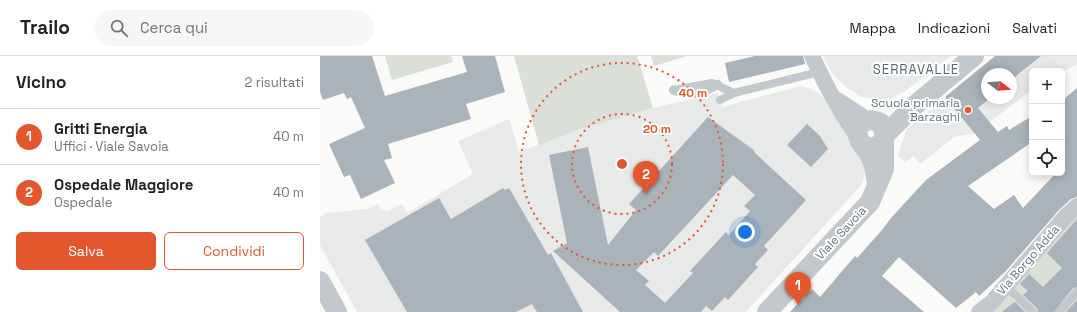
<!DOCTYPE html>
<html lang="it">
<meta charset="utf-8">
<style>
:root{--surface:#fff;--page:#f6f6f6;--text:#222;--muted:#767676;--line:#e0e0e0;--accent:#e4572e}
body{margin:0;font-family:"Space Grotesk",sans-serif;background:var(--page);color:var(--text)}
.controls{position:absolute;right:12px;top:12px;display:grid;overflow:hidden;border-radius:6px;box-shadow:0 2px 10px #0003}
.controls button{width:36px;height:36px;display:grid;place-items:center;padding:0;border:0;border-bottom:1px solid var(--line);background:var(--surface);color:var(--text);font:20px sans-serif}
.compass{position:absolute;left:661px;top:12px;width:36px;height:36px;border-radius:50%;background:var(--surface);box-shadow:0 2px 10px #0003;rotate:107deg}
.you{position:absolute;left:425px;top:176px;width:14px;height:14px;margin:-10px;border:3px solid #fff;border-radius:50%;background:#1a73e8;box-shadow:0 0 0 6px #1a73e833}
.badge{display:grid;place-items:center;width:26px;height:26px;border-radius:50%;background:var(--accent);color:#fff;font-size:13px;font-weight:700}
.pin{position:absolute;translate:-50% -33px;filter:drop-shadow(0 1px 2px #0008)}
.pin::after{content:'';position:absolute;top:21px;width:14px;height:12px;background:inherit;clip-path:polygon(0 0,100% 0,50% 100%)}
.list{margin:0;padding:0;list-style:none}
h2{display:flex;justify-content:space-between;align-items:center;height:52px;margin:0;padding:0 16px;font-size:17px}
h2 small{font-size:13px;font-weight:400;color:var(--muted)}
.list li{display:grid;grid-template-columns:26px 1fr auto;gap:12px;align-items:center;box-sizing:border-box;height:56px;padding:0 16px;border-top:1px solid var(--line)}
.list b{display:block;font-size:15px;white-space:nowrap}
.list p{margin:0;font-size:13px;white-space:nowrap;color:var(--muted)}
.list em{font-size:13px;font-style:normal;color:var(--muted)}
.actions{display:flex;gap:8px;padding:12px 16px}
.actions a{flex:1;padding:9px 0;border:1px solid var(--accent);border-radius:6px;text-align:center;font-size:14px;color:var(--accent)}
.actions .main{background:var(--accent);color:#fff}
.icon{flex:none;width:22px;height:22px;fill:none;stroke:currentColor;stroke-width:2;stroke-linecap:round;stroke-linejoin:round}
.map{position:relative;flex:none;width:757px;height:256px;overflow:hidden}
header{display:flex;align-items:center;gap:24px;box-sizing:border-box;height:56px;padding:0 20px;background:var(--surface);border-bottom:1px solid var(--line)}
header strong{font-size:19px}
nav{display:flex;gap:22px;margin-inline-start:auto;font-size:14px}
.search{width:280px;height:36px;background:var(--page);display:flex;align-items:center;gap:10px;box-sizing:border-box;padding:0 14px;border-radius:22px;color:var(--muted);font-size:15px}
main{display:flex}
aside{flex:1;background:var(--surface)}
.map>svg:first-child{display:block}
.built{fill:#e8e9e9;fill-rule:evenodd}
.green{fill:#dadfd7}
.building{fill:#aab3b9;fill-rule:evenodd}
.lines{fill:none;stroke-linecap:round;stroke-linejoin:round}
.service{stroke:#c3c8cc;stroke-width:8}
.minor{stroke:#c3c8cc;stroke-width:16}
.tertiary{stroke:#c3c8cc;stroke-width:20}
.ring{fill:none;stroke:#e4572e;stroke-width:2;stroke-dasharray:2 4}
.poi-dot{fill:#e4572e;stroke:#fff;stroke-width:1.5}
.labels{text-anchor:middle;stroke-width:4;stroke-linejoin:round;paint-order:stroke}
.poi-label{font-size:12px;fill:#657683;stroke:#fff;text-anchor:end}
.street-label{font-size:12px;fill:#657683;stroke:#fff}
.neighbourhood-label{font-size:13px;letter-spacing:1px;fill:#57646e;stroke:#fff}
.centre{fill:#e4572e;stroke:#fff;stroke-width:2}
.ring-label{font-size:12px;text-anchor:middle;font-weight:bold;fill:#e4572e;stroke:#fff;stroke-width:4;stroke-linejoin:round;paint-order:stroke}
</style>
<header>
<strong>Trailo</strong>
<div class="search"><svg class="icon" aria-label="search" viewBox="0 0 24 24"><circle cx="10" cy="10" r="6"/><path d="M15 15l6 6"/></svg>Cerca qui</div>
<nav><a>Mappa</a><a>Indicazioni</a><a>Salvati</a></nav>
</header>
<main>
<aside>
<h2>Vicino<small>2 risultati</small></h2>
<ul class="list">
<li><span class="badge">1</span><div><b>Gritti Energia</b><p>Uffici · Viale Savoia</p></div><em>40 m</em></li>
<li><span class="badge">2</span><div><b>Ospedale Maggiore</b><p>Ospedale</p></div><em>40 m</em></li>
</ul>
<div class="actions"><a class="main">Salva</a><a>Condividi</a></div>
</aside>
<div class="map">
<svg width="757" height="256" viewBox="0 0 757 256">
<rect width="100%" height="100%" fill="#fafaf8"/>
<path class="built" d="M503,0H631L584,36L572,42L555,44L540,40L526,31L513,19Z
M675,0H757V8L742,16L712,15V34L655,77L634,81L600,108L593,100L585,107L578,99L587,73ZM667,18H691V42H667Z
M481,30L489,32L501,38L543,105L545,120L541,129L426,256H37L0,189V161L6,157L48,153L58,148L61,154L68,155L82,148L87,157L153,118L138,85L189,63L199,96L255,75L333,52L398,37L402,51Z"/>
<path class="green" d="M65,0H131L133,6L72,24Z
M194,0H317L333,52L255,75L219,89Z
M331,0H367L334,10Z
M757,155V256H666Z"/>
<path class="building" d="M0,0H52L65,40L147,16L142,0H175L185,36L146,48L151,63L68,88L72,102L64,104L75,127L41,143L30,119L24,121L9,88L45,72L31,41L27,43L24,37L3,44L0,36Z
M435,0H483L485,8L409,26L405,7Z
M675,0H721L691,24V18H667V42H670L658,52L678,76L687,70L689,74L712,60V86L648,130L674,153L694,139L703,152L736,117H742V45L757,32V141L751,143L739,154L685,216L659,240L656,236L636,252L579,201L562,220L604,256H470L492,233L500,241L535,200L537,202L562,174L571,162L606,124L660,84L625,41Z
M388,61L435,95L434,96L486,144L444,190L448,194L435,208L438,211L408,244L405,241L392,255L386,250L381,256H300L233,195L247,187L229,99L268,91L288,189L316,154L309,148ZM413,119L435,139L424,150L430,155L409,179L406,176L370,215L373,217L345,247L325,229L329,225L316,214L334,196L338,200Z
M487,68L500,80L508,93L491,111L467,89Z
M183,132L185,134L189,132L228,199L231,197L263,256H217L212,248L196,256H87L45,184L119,142L131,163Z
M757,163V231L753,232L734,256H718L717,252L703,239L708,235L700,228L709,218L723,231L742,212L727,197Z
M757,244V256H746Z
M695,246L705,256H682L693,247Z"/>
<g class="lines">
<path class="service" d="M353,34L392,27L414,37
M353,34C367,42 385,38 398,28
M400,44L414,37L499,16
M686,230L713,256
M739,256L757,236"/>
<path class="minor" d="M492,0C505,28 519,56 538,81
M514,42L548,64
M659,256L672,246L746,160L757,150"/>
<path class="tertiary" d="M565,79L594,50L654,0
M543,89L552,92L561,88L565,79L561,67C551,61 535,65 538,80C539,87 546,92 549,98C555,107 555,118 557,128
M0,225L17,256
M447,256L550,146L564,113V84"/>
</g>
<g class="ring">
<circle cx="302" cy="108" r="50"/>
<circle cx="302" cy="108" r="101"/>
</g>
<circle class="poi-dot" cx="648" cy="54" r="4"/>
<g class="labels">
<g class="poi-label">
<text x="640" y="51">Scuola primaria<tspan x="640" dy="14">Barzaghi</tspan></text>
</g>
<g class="street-label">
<text transform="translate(521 177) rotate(-47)" y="4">Viale Savoia</text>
<text transform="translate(708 204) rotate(-49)" y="4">Via Borgo Adda</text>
</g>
<g class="neighbourhood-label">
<text x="596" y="18">SERRAVALLE</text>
</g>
</g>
<circle cx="302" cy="108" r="6" class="centre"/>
<g class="ring-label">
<text x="373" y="41">40 m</text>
<text x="337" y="77">20 m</text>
</g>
</svg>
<div class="controls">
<button>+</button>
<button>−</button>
<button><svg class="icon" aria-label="locate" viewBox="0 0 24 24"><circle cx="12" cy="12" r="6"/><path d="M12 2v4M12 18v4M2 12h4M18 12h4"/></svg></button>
</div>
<svg class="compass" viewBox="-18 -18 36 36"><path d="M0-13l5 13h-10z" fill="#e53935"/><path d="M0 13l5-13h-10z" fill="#767676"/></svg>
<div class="you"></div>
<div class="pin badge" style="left:478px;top:249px">1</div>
<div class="pin badge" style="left:326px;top:138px">2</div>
</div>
</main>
